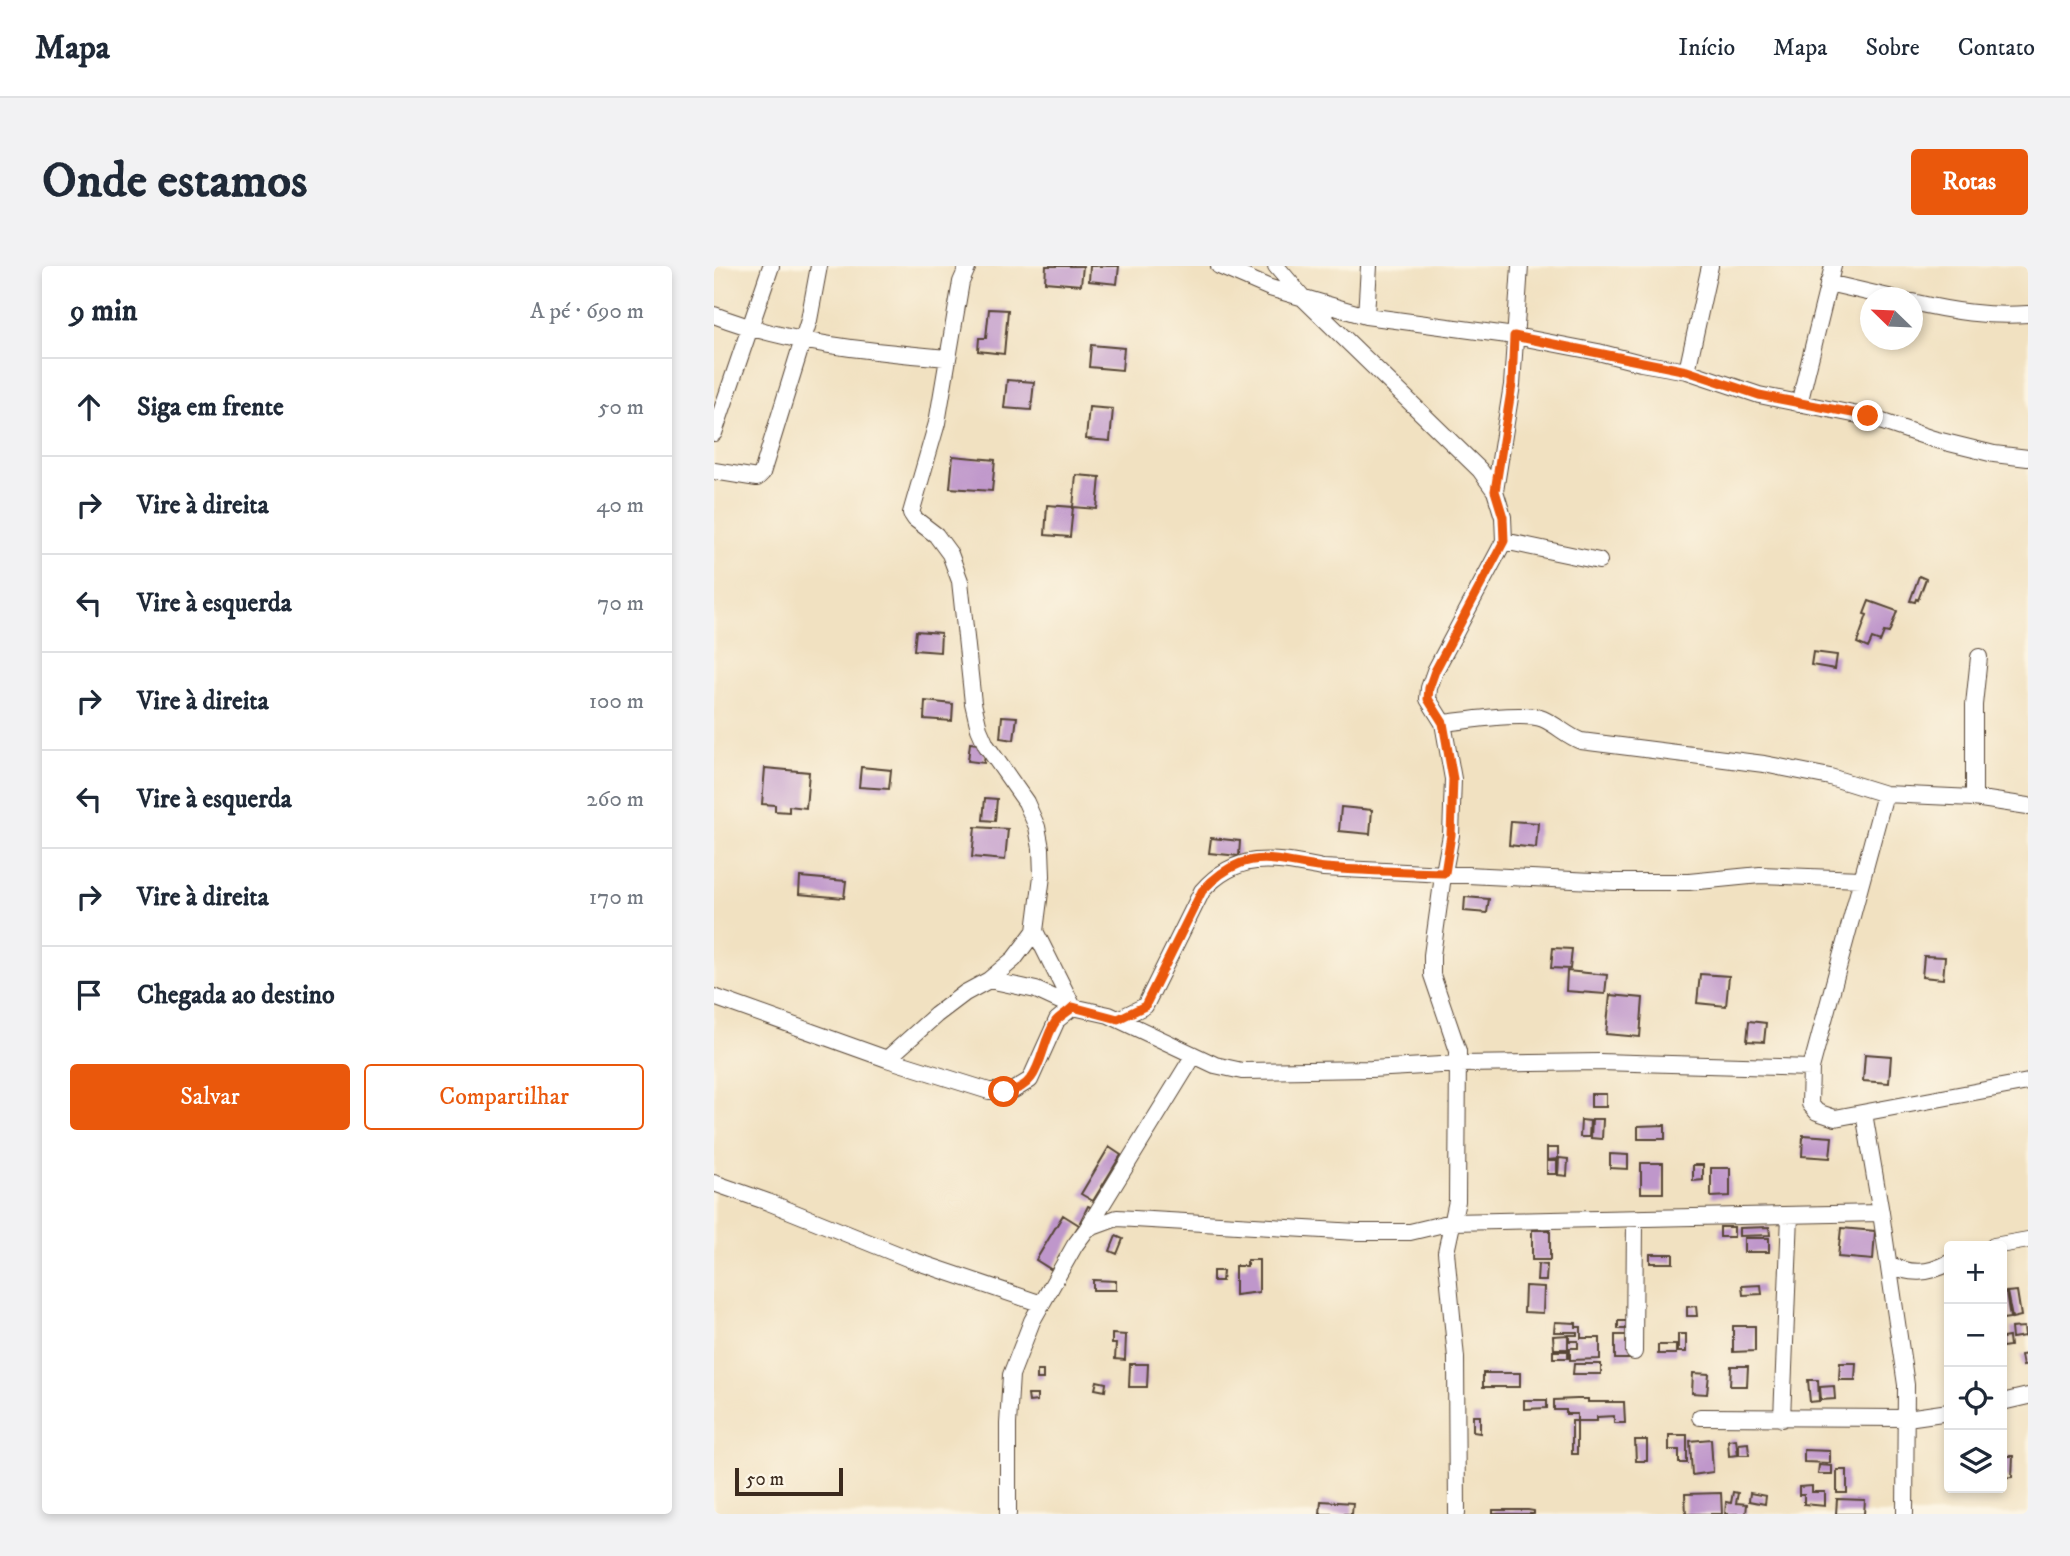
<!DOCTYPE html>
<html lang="pt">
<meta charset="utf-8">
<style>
:root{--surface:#fff;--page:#f2f2f3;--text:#1f2937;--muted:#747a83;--line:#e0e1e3;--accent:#ea580c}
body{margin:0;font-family:"IM FELL DW Pica",serif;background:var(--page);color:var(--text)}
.controls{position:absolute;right:21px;bottom:21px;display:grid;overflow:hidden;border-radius:7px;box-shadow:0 4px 10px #0003}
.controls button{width:63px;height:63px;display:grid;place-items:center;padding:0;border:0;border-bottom:2px solid var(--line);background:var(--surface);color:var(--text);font:35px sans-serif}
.compass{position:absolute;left:1146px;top:21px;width:63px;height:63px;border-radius:50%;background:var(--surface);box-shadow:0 4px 10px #0003;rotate:293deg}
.scale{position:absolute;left:21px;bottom:18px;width:108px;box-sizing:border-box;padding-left:7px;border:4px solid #3b2a1e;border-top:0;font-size:19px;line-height:24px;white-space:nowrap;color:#3b2a1e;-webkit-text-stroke:5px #fcf5e5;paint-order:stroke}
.stop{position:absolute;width:21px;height:21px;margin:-16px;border:5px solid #ea580c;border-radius:50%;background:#fff}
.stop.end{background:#ea580c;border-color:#fff;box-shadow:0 2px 7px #0008}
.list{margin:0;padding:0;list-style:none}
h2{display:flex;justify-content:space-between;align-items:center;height:91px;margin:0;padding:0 28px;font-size:30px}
h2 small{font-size:23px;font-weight:400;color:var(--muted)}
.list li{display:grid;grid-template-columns:46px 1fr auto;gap:21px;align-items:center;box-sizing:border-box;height:98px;padding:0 28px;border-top:2px solid var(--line)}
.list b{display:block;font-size:26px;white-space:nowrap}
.list em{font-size:23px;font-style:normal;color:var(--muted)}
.actions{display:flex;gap:14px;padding:21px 28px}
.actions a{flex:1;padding:16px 0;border:2px solid var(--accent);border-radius:7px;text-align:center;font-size:24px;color:var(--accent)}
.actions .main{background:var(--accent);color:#fff}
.icon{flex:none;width:38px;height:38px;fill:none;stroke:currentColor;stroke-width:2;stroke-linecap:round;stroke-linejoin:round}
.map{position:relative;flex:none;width:1314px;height:1248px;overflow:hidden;border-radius:7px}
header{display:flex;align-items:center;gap:42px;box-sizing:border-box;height:98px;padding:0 35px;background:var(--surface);border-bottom:2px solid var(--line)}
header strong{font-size:33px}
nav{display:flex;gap:38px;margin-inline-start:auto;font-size:24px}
.intro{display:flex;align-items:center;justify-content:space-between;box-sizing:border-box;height:168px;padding:0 42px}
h1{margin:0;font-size:49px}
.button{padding:18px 32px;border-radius:7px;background:var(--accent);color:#fff;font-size:24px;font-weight:700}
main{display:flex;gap:42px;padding:0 42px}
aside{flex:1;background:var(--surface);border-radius:7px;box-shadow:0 4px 10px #0003}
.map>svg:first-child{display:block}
.building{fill:#bf97cb}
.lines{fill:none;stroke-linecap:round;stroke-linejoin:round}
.minor-casing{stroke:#564536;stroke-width:18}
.minor{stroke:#fff;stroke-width:16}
.route{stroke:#ea580c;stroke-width:9}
</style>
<header>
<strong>Mapa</strong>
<nav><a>Início</a><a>Mapa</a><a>Sobre</a><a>Contato</a></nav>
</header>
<div class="intro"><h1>Onde estamos</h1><a class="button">Rotas</a></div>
<main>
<aside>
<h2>9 min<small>A pé · 690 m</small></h2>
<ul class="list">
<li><svg class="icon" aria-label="ahead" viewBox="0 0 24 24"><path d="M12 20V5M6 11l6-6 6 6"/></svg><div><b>Siga em frente</b></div><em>50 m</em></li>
<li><svg class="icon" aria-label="right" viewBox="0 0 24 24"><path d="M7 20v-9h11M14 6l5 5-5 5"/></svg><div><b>Vire à direita</b></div><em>40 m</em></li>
<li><svg class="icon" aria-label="left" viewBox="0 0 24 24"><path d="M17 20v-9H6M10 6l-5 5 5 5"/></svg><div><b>Vire à esquerda</b></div><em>70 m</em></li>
<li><svg class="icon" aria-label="right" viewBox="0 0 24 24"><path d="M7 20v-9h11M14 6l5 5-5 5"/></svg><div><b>Vire à direita</b></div><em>100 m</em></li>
<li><svg class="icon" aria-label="left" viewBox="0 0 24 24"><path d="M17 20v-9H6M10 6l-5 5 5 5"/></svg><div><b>Vire à esquerda</b></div><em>260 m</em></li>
<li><svg class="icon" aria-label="right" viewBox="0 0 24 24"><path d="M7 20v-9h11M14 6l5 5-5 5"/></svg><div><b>Vire à direita</b></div><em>170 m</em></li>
<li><svg class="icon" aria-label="arrive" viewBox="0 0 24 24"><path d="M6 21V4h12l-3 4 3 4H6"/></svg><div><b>Chegada ao destino</b></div></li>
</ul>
<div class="actions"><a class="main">Salvar</a><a>Compartilhar</a></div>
</aside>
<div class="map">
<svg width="1314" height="1248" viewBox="0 0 1314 1248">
<rect width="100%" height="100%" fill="#fcf5e5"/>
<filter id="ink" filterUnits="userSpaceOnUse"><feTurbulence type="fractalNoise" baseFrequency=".0143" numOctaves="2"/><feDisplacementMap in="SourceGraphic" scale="14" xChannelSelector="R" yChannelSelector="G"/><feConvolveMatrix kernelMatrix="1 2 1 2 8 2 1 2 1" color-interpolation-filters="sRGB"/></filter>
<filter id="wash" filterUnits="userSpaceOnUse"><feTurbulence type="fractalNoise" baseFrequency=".00686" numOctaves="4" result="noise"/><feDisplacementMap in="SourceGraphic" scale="28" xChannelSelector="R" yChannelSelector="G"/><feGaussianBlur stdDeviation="1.57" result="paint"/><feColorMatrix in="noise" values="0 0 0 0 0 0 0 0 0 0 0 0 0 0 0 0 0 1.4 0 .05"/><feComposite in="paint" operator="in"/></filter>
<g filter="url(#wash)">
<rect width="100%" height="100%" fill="#f1e1c1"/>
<g id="blocks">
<path class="building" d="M332,0H369L367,19L331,16Z
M376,0H405L403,18L375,15Z
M275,43L294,44L290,88L264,85L265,72H272Z
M377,79L410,82L408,104L375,101Z
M293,114L320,116L317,144L290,142Z
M375,141L399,143L396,175L372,173Z
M239,190L281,194L278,225L236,222Z
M362,209L386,211L383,243L359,241Z
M333,239L359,241L356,271L331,269Z
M1205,310L1212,313L1204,334L1202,333L1201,336L1196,335Z
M1155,335L1183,345L1175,367L1170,366L1166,376L1158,373L1154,382L1143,377L1153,349L1150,348Z
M202,365L227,367L226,386L200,384Z
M1099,386L1123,389L1121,403L1097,399Z
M211,435L239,438L238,455L210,453Z
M288,450L303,451L300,474L286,472Z
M256,477L272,479L270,497L254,495Z
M147,501L177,504L175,523L145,521Z
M51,502L95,506L92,542L75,540V546L61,545V539L48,538Z
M271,532L283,533L281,555L269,554Z
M627,541L658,544L656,568L625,565Z
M797,555L824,557L822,582L795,579Z
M261,561L294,563L291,594L258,591Z
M497,572L526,575L525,590L495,587Z
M86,611L132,615L130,632L85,628Z
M751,631L775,633L773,647L750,645Z
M839,682L858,683L856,703L837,702Z
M1210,690L1231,691L1229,713L1208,711Z
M853,705L893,709L891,728L852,725Z
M986,708L1015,710L1012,740L983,737Z
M896,729L929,732L926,771L892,768Z
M1035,755L1052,757L1050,776L1033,775Z
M1151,788L1177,790L1175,817L1149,815Z
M877,828H892V841H877Z
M878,853H889L888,873L877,872Z
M867,854L876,855L875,871H866Z
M951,859V873H924V860Z
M1089,869L1118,871L1116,892L1088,890Z
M395,881L407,889L379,935L367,928Z
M833,882H844V893L833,894Z
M896,888L914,889V903L896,902Z
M845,892L854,893L853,910L844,909Z
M833,895H843V908H833Z
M927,897H949V927H927Z
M979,899H989V914L979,915Z
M997,902H1016V930L997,931Z
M374,940L381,943L373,960L366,956Z
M349,949L365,959L338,1004L322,994Z
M1006,961H1020V971H1006Z
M1055,961L1056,969L1025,970V962Z
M1127,962L1161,965L1159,994L1124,991Z
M818,964H836V994H818Z
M402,970L409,973L403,988L396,985Z
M1030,972H1055V986H1030Z
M936,988H959V997H936Z
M533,994H545V1026L521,1029V1000H533Z
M824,998L833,999L832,1015H823Z
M499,1005H509L508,1015H499Z
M379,1014L402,1015V1024H379Z
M1047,1019L1048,1028L1029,1029L1028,1020Z
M811,1020L830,1021L829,1047L810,1046Z
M1303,1025L1307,1050L1298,1052L1293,1026Z
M1292,1026L1296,1052L1288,1053V1027Z
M982,1040L983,1050H973V1041Z
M904,1055H917V1063H904Z
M841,1056L862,1057V1061H867V1072H886V1093L856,1094V1082H864V1075H855V1069H863V1066H840Z
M1019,1060H1041V1085L1019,1086Z
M1310,1061L1311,1070L1298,1072L1297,1062Z
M398,1068L412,1069L411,1094L401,1093L402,1078H398Z
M964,1068H972V1086H964Z
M854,1069V1083H840L839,1070Z
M901,1069H918V1093H901Z
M1295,1071L1296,1080L1288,1081V1072Z
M944,1079H962V1088H944Z
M839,1085H854V1092H839Z
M1314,1088V1099L1309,1100L1307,1089Z
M1126,1097H1142L1141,1114H1125Z
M416,1098H434L433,1121H415Z
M860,1098H887V1108H859Z
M1017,1100H1034L1033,1120H1016Z
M323,1105H329V1113H323Z
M769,1107H806V1121H769Z
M979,1107L995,1108L993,1128L978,1127Z
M1094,1114H1104L1105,1135L1096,1136Z
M383,1115L392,1117L391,1125L381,1123Z
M1120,1120L1121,1133L1107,1134L1106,1121Z
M314,1129H323V1135L315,1136Z
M863,1133H874V1136H910L911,1157H900V1150L883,1151V1155H863V1148H852V1144H840V1134Z
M810,1134H833V1142L810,1143Z
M759,1150H766V1167L759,1166Z
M858,1155H863V1188H858Z
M955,1169H973V1197H965V1184H955Z
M997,1173L999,1206L978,1209L976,1175Z
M1022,1173L1024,1189L1015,1190L1014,1174Z
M921,1174H933V1195H922Z
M1034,1177L1035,1189H1025V1178Z
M1090,1184L1116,1185V1197L1090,1196Z
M1288,1190H1299L1298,1211L1288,1212Z
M1105,1199L1118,1200V1208H1104Z
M1123,1204H1133V1227H1123Z
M1098,1220V1226H1111V1240L1090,1238V1229H1085V1221Z
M1019,1226L1024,1227L1022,1237L1033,1238L1032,1248H1011L1012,1236L1017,1237Z
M1007,1227L1008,1248H972L971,1228Z
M1036,1227L1052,1230L1051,1238L1035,1235Z
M1123,1233L1151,1234L1150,1248H1122Z
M607,1235L639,1237L638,1248H606Z
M779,1244H814L820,1245V1248H779Z"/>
</g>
</g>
<g filter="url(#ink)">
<use href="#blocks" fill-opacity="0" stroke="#564536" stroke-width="2"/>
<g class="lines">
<defs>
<path id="minor" d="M505,0L556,22L652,50L801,70L884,86L927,97L973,105L1045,129L1154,151L1219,173L1280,188L1314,192
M562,0L590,33L766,204L781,225
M1114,17L1179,32
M1198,36C1237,45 1274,51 1314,48
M0,49C75,78 153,85 233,92
M652,50L655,0
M973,105L996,0
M1085,138L1119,0
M0,167L57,0
M0,205L43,212L48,207L95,54L105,0
M790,275L885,295
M729,457C752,455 810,445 829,453C843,459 853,470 867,475L1050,498L1116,511L1171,528L1260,532L1314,540
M1171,528L1097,802L1096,838L1103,846L1121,852L1314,816
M1260,532V439L1265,391
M321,665L359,741
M275,714L322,724L359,741L395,749L501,799L528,805L657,803L745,798L885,796L1097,802
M0,731L173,793L275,825H298L316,814L343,754L359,741
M404,753L431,740L488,625C524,584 561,593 609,602L900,616H975L1046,609L1147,613
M173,793L222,749L251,727L275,714L300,693L321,665L328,610L327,582L323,561L312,536L272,479L265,463L259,437L246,315L236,288L222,269L201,253L197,247L223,157L247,16L254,0
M1150,847L1167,947L1192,1119L1191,1248
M0,917L54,936L198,994L328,1038
M373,963L480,789
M1280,980L1314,974
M1175,998C1196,1009 1214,1008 1235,997
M920,1086L921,953
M1288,1136L1314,1130
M986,1151L1193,1152L1235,1146
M1068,1153L1076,949
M294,1248V1158L297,1109L318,1055L361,979L373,963L403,952L643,966H696L738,956L1167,947
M743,1248L742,1092L732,986L743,935L744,785L718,709V689L728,617L737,569L739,513L729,457L714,433L715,422L721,405L790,275L789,251L781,225L798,119L806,0"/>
</defs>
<use href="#minor" class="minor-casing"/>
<use href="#minor" class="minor"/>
</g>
</g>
<g class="lines" filter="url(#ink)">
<path class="route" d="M290,826C330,823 324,780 342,755C346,750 354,746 359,741L404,753L431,740L488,625C499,613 511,603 527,597C556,587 583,600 612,602C652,605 692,606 731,607L737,569L739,513L729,457L714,433L715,422L721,405L790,275L789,251L781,225L798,119L800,70L973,105L1045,129L1154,150"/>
</g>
</svg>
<div class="controls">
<button>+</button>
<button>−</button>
<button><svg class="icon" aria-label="locate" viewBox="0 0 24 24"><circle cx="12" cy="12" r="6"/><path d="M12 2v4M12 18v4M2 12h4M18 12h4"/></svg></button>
<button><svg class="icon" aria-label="layers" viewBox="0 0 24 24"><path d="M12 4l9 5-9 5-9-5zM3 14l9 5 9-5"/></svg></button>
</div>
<svg class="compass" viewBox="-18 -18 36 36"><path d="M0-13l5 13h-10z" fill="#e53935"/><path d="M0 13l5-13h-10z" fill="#747a83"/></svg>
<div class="scale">50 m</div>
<div class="stop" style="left:290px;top:826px"></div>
<div class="stop end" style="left:1154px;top:150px"></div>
</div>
</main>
